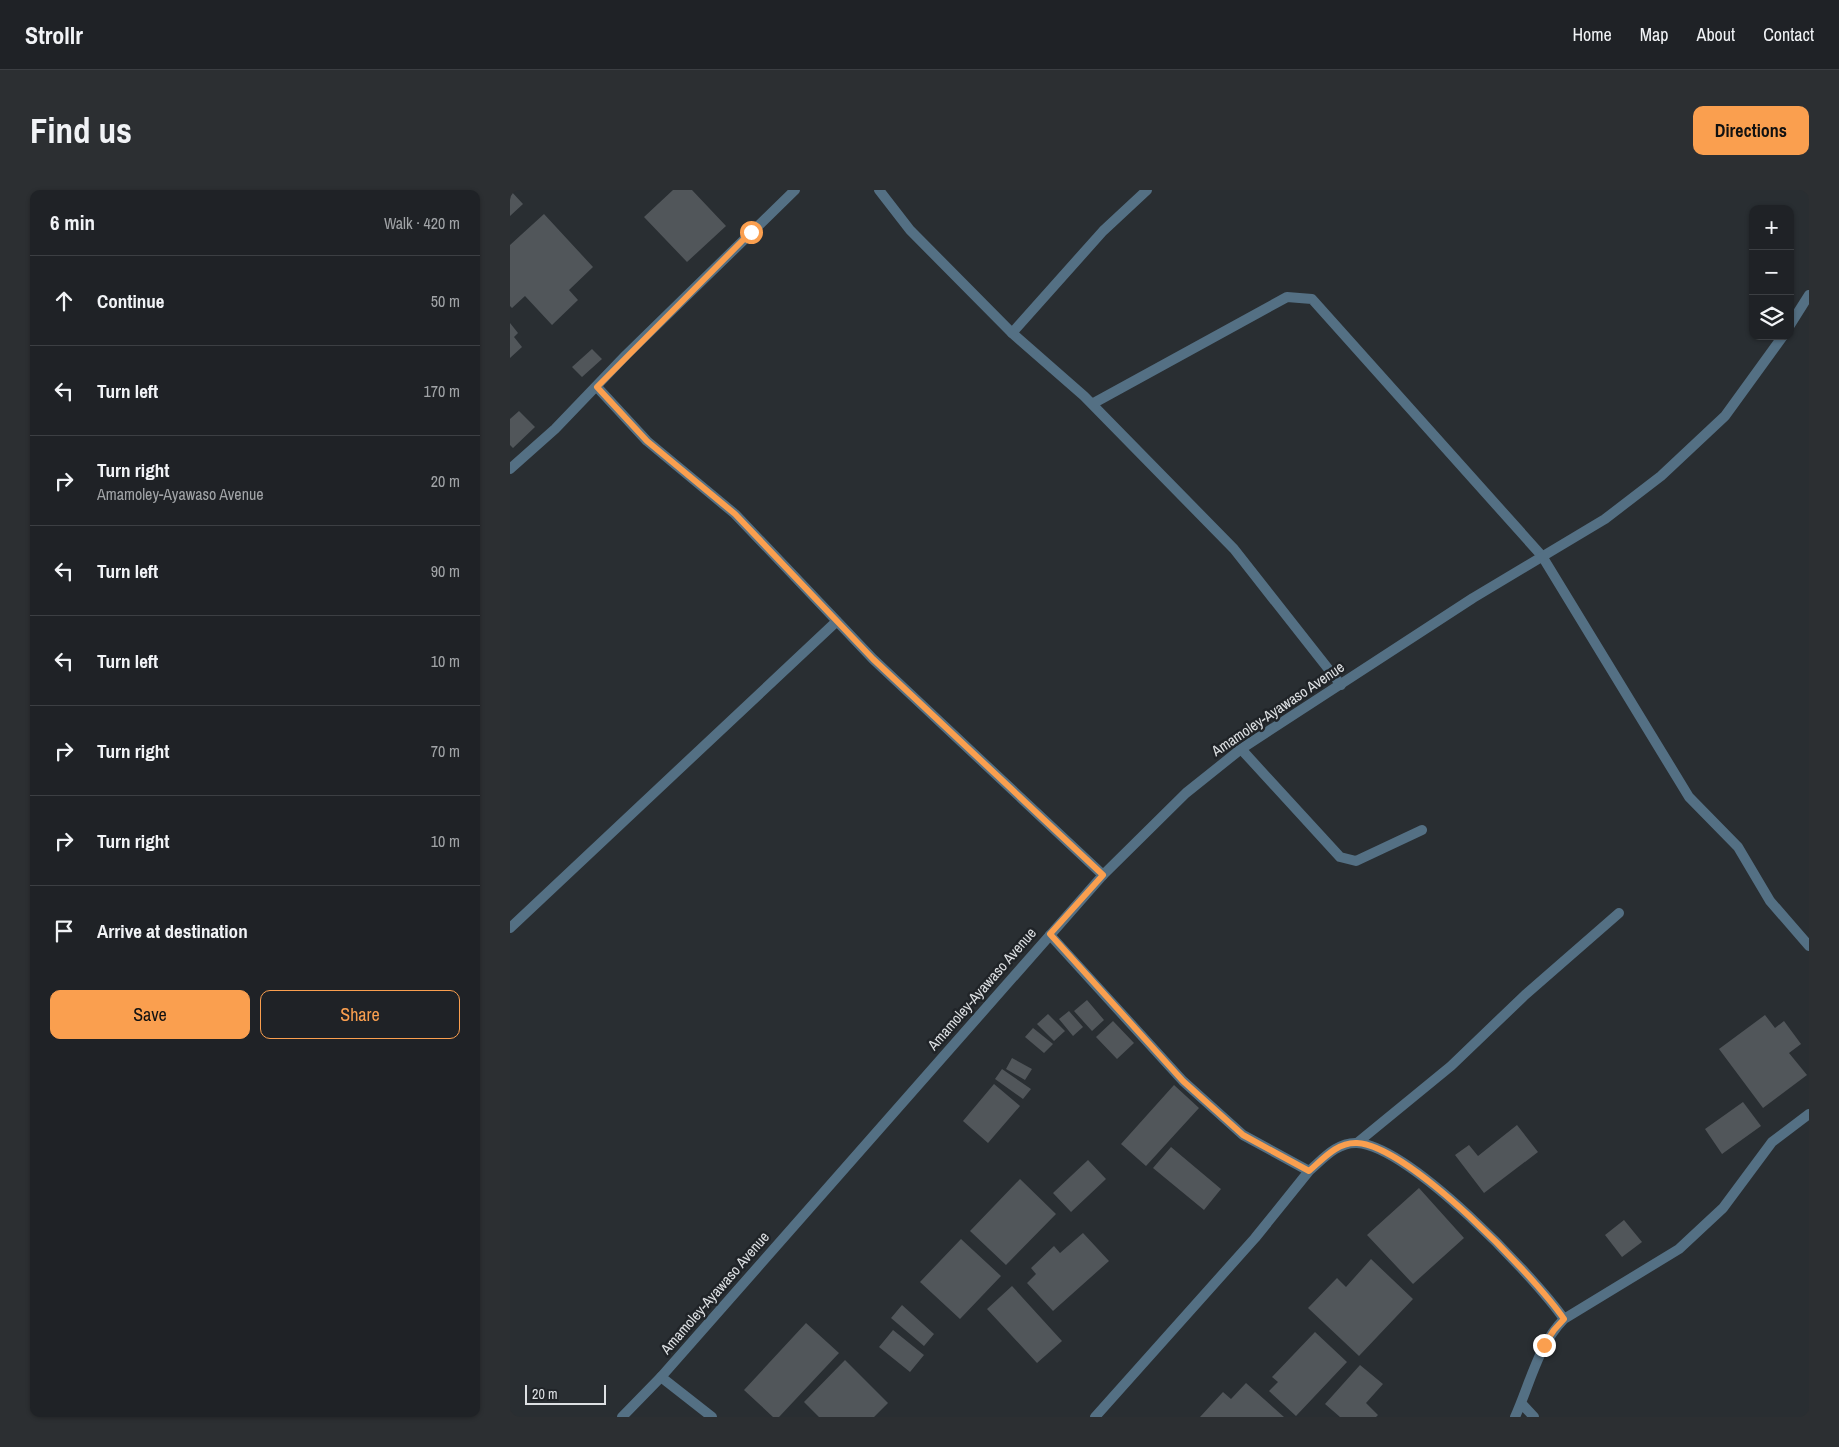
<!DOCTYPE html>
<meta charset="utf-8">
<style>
:root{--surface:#1f2226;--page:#2c2f32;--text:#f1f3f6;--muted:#a1a4a7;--line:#3c3f43;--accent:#fa9f4f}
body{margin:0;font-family:"Archivo Narrow",sans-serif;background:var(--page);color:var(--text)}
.controls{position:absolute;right:15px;top:15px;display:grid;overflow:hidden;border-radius:10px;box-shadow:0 1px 4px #0004}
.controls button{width:45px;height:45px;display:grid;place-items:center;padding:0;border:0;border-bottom:1px solid var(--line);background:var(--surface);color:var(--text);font:25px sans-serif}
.scale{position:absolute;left:15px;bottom:12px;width:81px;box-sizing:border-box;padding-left:5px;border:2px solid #dde0e3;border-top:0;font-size:14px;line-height:18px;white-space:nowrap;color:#dde0e3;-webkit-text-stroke:4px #202428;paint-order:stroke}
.stop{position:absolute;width:15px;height:15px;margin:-11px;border:4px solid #fa9f4f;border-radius:50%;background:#fff}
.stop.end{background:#fa9f4f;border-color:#fff;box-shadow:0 1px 5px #0008}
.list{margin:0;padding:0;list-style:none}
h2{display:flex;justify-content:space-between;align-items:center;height:65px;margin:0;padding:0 20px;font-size:21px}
h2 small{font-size:16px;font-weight:400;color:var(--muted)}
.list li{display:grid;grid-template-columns:32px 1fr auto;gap:15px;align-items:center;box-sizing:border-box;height:90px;padding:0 20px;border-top:1px solid var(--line)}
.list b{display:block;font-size:19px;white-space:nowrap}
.list p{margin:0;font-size:16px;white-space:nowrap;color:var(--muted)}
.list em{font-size:16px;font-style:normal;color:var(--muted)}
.actions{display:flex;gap:10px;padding:15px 20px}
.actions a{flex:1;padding:11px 0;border:1px solid var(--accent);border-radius:10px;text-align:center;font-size:18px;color:var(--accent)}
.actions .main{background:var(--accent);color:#111}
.icon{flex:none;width:28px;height:28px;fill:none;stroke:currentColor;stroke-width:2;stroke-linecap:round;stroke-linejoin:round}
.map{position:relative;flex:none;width:1299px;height:1227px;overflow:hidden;border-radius:10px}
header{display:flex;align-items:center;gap:30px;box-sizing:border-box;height:70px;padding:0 25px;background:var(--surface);border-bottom:1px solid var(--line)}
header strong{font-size:24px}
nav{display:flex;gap:28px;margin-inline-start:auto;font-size:18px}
.intro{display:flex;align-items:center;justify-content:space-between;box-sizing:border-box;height:120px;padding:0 30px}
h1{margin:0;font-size:35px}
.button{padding:12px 22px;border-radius:10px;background:var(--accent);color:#111;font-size:18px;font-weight:700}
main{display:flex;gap:30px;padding:0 30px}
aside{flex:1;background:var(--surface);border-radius:10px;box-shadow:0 1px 4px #0004}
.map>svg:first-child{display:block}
.building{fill:#51565a}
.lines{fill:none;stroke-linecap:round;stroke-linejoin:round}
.service{stroke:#547084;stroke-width:10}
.minor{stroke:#547084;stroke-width:10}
.tertiary{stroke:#547084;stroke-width:10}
.route{stroke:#fa9f4f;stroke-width:6}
.labels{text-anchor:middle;stroke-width:5;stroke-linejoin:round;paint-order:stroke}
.street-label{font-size:15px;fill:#dde0e3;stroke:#202428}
</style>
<header>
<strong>Strollr</strong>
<nav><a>Home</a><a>Map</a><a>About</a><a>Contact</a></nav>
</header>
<div class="intro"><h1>Find us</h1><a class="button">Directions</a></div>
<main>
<aside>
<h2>6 min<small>Walk · 420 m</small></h2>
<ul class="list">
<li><svg class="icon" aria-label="ahead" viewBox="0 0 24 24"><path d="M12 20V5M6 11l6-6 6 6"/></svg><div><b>Continue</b></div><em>50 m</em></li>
<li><svg class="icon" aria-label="left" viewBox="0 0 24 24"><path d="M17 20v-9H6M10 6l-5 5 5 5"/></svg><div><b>Turn left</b></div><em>170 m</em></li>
<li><svg class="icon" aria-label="right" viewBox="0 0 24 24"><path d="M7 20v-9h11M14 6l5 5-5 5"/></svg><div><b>Turn right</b><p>Amamoley-Ayawaso Avenue</p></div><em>20 m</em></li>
<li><svg class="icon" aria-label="left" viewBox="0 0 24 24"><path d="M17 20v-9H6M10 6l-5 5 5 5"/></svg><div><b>Turn left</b></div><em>90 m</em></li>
<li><svg class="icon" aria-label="left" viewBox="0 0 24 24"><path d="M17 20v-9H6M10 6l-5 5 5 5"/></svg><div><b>Turn left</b></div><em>10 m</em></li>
<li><svg class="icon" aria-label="right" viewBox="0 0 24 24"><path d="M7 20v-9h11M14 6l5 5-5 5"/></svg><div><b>Turn right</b></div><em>70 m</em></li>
<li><svg class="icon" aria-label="right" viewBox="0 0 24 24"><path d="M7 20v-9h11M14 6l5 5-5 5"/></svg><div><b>Turn right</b></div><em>10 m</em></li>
<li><svg class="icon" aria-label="arrive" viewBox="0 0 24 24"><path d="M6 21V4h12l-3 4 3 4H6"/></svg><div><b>Arrive at destination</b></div></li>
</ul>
<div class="actions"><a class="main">Save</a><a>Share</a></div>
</aside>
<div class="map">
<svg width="1299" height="1227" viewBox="0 0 1299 1227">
<rect width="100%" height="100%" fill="#292e32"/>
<path class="building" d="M0,0L13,14L0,26Z
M163,0H182L216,36L177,72L134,27Z
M34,24L83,77L59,100L68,110L42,135L15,106L2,118L0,116V55Z
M0,133L8,143L4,147L12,157L0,168Z
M82,159L92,169L72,187L62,177Z
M9,221L25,237L3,258L0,255V229Z
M577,810L594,830L582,841L564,821Z
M559,821L573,837L563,846L549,829Z
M538,824L555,841L544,851L527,834Z
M1255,825L1265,838L1274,831L1291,854L1279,863L1297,885L1253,918L1209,859Z
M603,831L624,853L607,869L586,847Z
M523,838L543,854L534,863L515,847Z
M502,868L522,879L515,890L496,879Z
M492,879L521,899L513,909L485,889Z
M484,894L510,916L478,953L453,931Z
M664,895L689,918L636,976L611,954Z
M1233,912L1251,936L1212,964L1195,939Z
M1007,935L1028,962L974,1003L945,965L959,955L968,966Z
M661,957L711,999L694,1020L643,978Z
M578,970L596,989L561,1022L543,1003Z
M510,989L546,1024L496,1075L460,1041Z
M909,998L954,1048L903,1094L857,1045Z
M1114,1030L1132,1052L1112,1067L1095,1045Z
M573,1043L599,1071L543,1121L517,1093L526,1084L521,1078L544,1056L550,1063Z
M451,1049L491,1086L450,1129L410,1092Z
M861,1069L903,1109L849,1166L798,1118L827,1088L836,1097Z
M502,1096L552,1151L527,1173L477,1119Z
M392,1115L424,1144L414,1156L381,1128Z
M296,1133L329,1163L269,1227H263L234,1200Z
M383,1140L414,1165L400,1182L369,1157Z
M805,1142L837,1172L786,1226L759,1201L768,1192L762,1187Z
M335,1170L378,1213L364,1227H309L294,1212Z
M850,1175L873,1194L856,1213L868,1225L866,1227H830L815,1214Z
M736,1193L774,1227H690L713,1202L721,1209Z"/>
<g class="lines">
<path class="service" d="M502,143L593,41L637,0
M731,559L830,667L846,671L912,640
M847,953L941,876L1015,805L1109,723"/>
<path class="minor" d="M369,0L400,40L502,143L574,206L724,359L831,495
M87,197L137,251L225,324L363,469L593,685
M582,214L777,107L802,109L1032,366L1179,607L1228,657L1260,711L1299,756
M0,279L45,239L116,165L285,0
M0,738L327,431
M540,745L673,891L733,945L799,981C813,969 827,952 847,953C900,956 1023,1085 1054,1129
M151,1187L202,1227
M1011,1213L1024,1227
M585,1227L745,1048L799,981
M1005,1227C1020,1194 1028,1155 1054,1129L1169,1059L1213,1018L1262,952L1299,924"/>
<path class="tertiary" d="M1280,135L1299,105
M112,1227L151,1187L593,685L676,603L731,559L963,408L1095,329L1151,286L1215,226L1273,146"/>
</g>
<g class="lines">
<path class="route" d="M241,42L87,197L137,251L225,324L363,469L593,685L540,744L673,891L733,945L799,981C813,969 827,952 847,953C900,956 1024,1086 1054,1129L1044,1140L1034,1155"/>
</g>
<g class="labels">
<g class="street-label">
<text transform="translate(768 519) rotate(-34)" y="5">Amamoley-Ayawaso Avenue</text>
<text transform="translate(472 799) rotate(-49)" y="5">Amamoley-Ayawaso Avenue</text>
<text transform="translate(205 1103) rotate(-49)" y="5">Amamoley-Ayawaso Avenue</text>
</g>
</g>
</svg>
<div class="controls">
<button>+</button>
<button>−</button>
<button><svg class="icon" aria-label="layers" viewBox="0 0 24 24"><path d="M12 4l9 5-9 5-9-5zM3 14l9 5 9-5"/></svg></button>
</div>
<div class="scale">20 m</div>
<div class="stop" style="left:241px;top:42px"></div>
<div class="stop end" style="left:1034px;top:1155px"></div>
</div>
</main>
